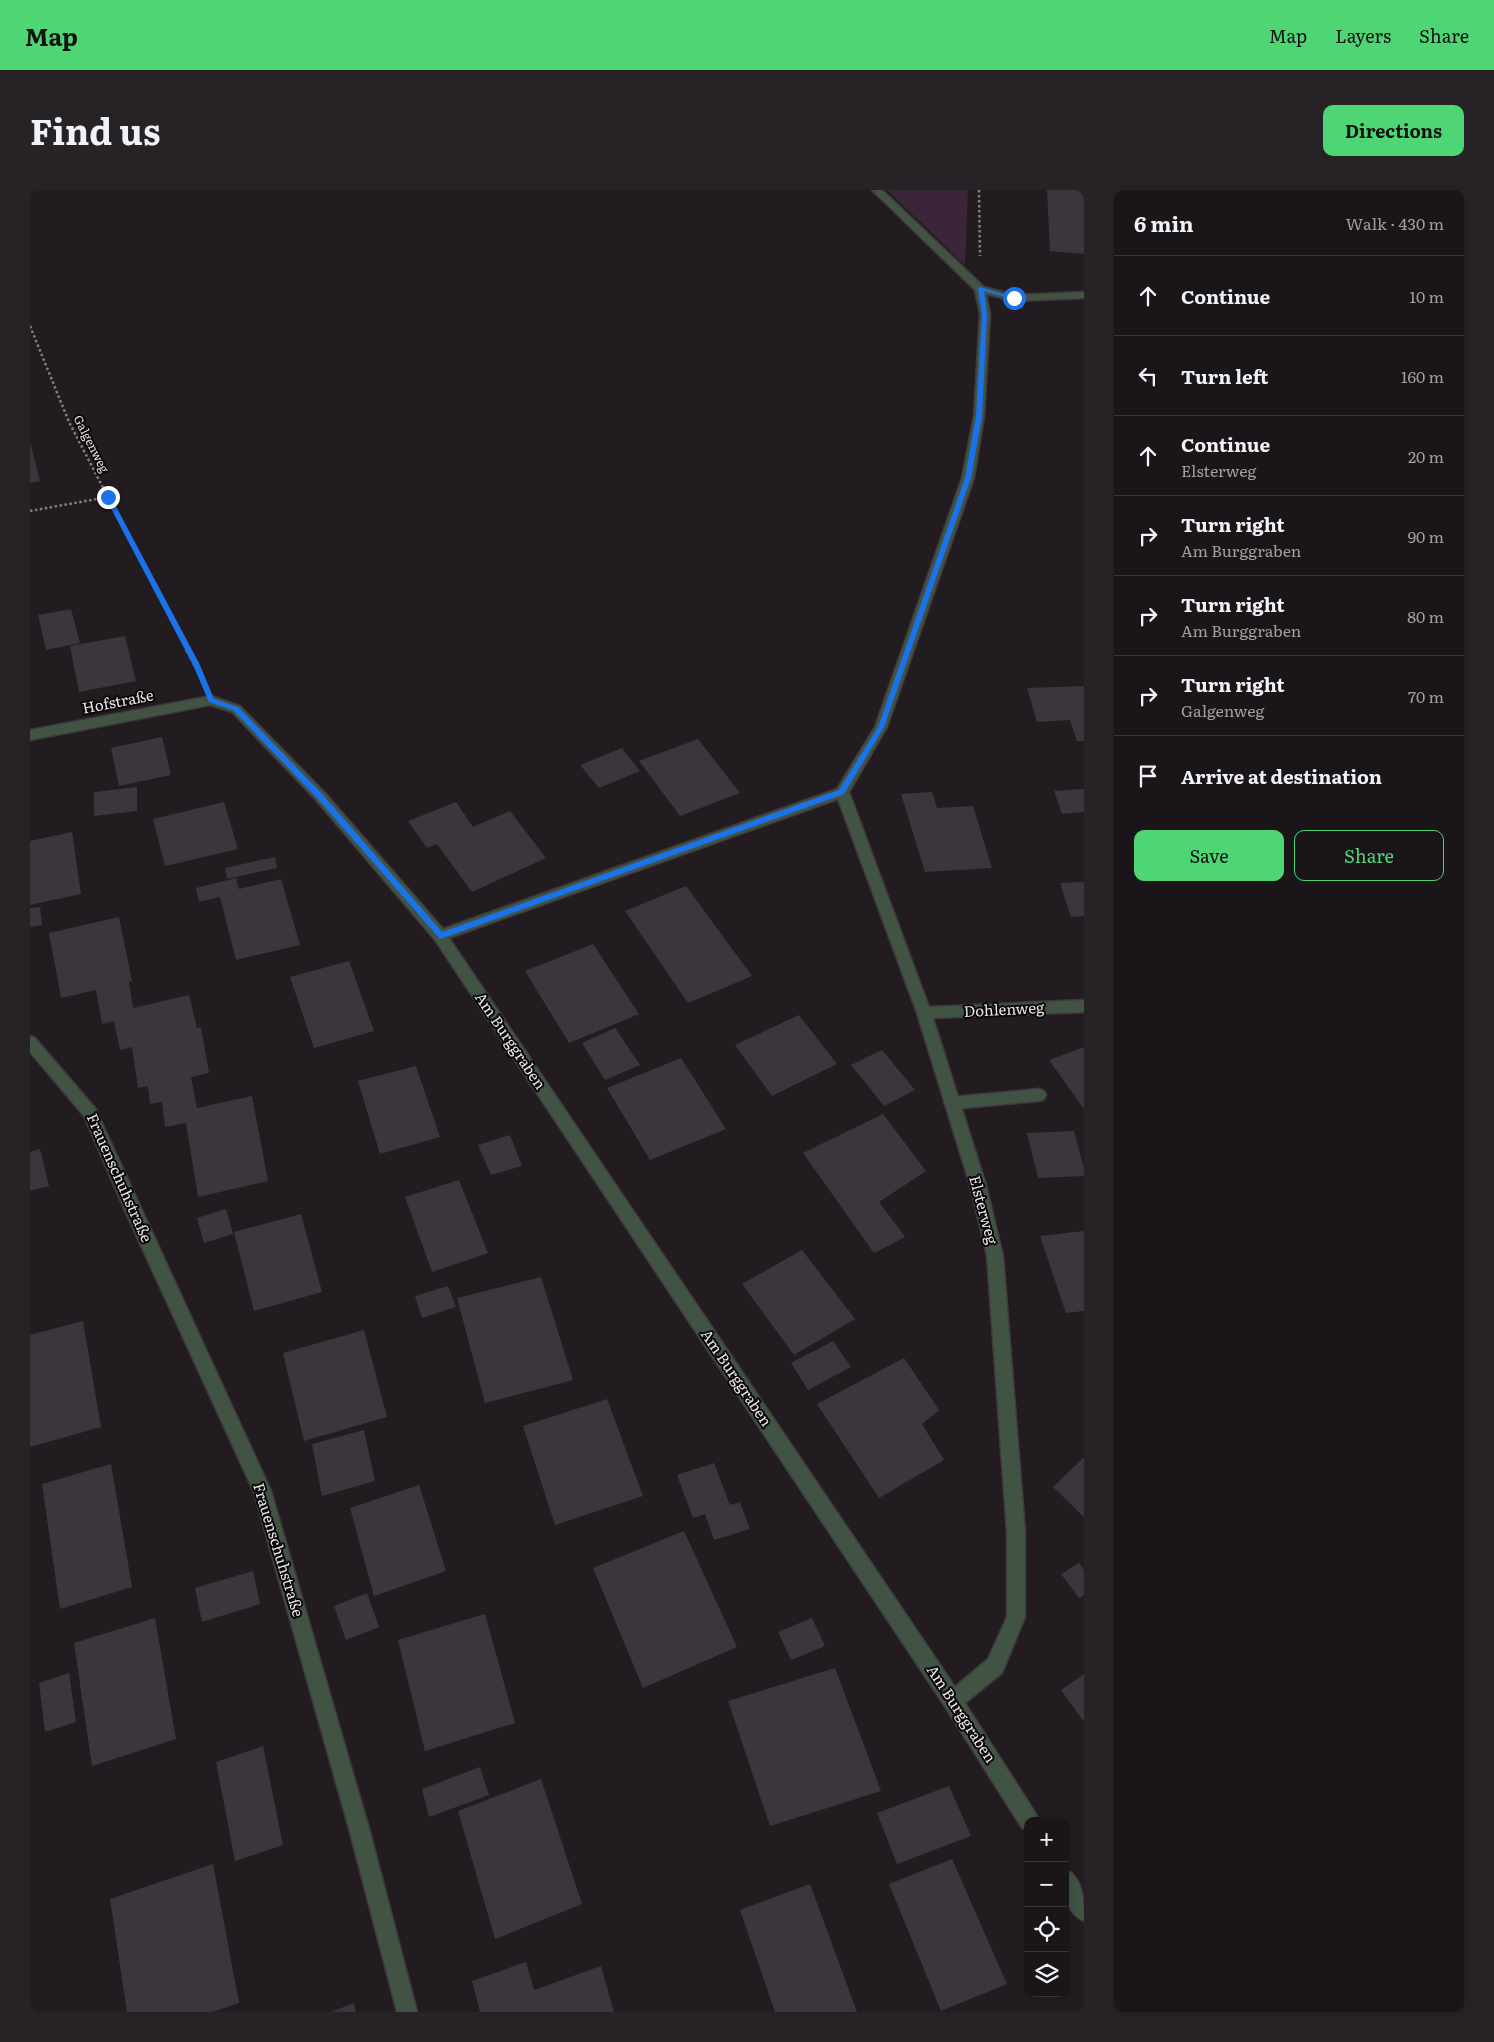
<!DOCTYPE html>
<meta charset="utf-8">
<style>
:root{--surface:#1a1519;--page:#272226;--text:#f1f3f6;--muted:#9f9fa2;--line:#383438;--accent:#4ed675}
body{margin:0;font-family:Literata,serif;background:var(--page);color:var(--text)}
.controls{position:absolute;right:15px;bottom:15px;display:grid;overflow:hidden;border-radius:10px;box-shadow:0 2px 8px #0003}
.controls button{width:45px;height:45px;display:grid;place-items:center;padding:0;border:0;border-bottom:1px solid var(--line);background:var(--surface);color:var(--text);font:25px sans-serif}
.stop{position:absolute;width:15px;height:15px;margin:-11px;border:4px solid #1a73e8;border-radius:50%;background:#fff}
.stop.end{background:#1a73e8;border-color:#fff;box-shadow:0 1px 5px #0008}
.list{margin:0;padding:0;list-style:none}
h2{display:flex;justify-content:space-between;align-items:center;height:65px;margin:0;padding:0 20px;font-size:21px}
h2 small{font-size:16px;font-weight:400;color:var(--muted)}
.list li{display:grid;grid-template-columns:32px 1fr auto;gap:15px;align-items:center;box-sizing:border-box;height:80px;padding:0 20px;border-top:1px solid var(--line)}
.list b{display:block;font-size:19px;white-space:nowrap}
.list p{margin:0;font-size:16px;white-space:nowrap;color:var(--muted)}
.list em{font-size:16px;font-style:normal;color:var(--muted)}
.actions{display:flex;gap:10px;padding:15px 20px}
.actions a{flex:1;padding:11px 0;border:1px solid var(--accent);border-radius:10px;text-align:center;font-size:18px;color:var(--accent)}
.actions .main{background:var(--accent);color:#111}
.icon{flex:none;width:28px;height:28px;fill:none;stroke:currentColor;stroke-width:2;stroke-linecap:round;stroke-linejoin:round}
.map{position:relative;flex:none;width:1054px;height:1822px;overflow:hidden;border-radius:10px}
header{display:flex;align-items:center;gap:30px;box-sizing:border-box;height:70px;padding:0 25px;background:var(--accent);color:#111}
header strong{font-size:24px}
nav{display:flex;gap:28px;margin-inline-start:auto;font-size:18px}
.intro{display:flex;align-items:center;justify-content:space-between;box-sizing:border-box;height:120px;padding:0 30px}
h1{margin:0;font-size:35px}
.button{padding:12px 22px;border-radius:10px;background:var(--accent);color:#111;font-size:18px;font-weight:700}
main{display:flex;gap:30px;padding:0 30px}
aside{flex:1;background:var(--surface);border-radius:10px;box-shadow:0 2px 8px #0003}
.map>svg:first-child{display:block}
.green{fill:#3b2539}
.building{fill:#3c363c}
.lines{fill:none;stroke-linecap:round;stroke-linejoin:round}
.service-casing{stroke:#3e383d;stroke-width:3}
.minor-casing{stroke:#3e383d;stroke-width:3}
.path-far1{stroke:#837d82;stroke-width:2.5;stroke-dasharray:2.5 2.5;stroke-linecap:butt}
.path{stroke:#837d82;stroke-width:3;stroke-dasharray:4 4;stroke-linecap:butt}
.service{fill:#415444;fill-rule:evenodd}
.minor{fill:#415444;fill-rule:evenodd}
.route{fill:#1a73e8}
.labels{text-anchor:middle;stroke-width:4;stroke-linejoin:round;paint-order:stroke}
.far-street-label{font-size:12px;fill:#e9e5e8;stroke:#0a0709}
.street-label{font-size:15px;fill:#e9e5e8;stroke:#0a0709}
</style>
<header>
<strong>Map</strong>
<nav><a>Map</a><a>Layers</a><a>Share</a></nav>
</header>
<div class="intro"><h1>Find us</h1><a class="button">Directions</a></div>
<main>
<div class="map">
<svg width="1054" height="1822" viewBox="0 0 1054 1822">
<rect width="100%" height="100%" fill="#221c21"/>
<path class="green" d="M857,0H938L935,75Z"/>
<path class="building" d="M1017,0H1054V64L1020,61Z
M0,252L10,291L0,293Z
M41,419L50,453L16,460L8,425Z
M95,446L106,491L49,502L40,456Z
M1054,496V551H1047L1040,530L1007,532L997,498Z
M132,547L141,585L89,596L81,558Z
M668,549L710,603L650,626L609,571Z
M592,558L610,581L569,598L550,575Z
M107,597V621L64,626V602Z
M1054,599V622L1032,624L1024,601Z
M902,602L907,618L943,616L962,678L895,682L871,604Z
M194,612L208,659L135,676L123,629Z
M426,612L443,637L480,621L516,668L442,702L407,654L397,658L378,631Z
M42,642L51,704L0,715V651Z
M245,667L247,678L197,689L195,678Z
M206,688L209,699L251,689L270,755L206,770L190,707L169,712L166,698Z
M1054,692V726L1041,727L1030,693Z
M656,696L722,786L658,813L595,721Z
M10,717L12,735L0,737V718Z
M89,727L102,791L99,792L103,818L159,805L167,838L171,837L179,883L161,887L167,918L222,906L238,991L168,1007L156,933L135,937L132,912L120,914L118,896L108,898L102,857L90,860L84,831L72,834L66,800L31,808L19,743Z
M563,754L609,824L539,853L495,781Z
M319,771L344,841L284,858L260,787Z
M769,825L807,874L742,906L705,855Z
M585,838L610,875L575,890L552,853Z
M1054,857V919L1019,870Z
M852,860L885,900L854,916L821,875Z
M651,868L696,939L620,970L577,898Z
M386,876L410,947L350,964L328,891Z
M853,924L896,981L849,1012L875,1047L844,1063L773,963Z
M1044,941L1054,979V986L1008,988L997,943Z
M480,945L492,976L461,985L448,955Z
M10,959L19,996L0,1001V962Z
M429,990L458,1063L402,1082L375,1007Z
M196,1019L203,1044L174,1053L167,1028Z
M271,1024L292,1102L224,1121L204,1042Z
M1054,1041V1121L1036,1123L1010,1046Z
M772,1060L825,1129L764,1165L712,1094Z
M511,1087L543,1190L455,1213L427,1108Z
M418,1096L426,1117L392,1128L385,1106Z
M53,1131L71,1237L0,1257V1145Z
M334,1140L357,1227L274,1251L253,1163Z
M803,1151L821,1177L778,1200L761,1173Z
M874,1168L909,1220L892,1234L914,1270L849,1308L787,1214Z
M577,1209L613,1306L525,1335L493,1236Z
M334,1240L345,1291L292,1306L282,1254Z
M1054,1267V1327L1023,1297Z
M684,1273L700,1315L710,1312L720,1339L684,1350L675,1324L663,1328L647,1285Z
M81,1274L102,1397L30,1419L12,1294Z
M389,1295L416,1381L344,1406L320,1318Z
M654,1341L707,1457L613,1498L563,1378Z
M1049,1373L1054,1380V1405L1049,1408L1031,1384Z
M223,1381L230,1414L172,1432L165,1398Z
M337,1403L349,1437L316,1450L304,1416Z
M455,1424L485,1533L395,1561L368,1450Z
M125,1428L146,1549L62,1576L44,1453Z
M782,1428L795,1456L761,1470L748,1442Z
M805,1478L851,1601L740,1636L698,1511Z
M39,1483L46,1532L15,1542L9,1493Z
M1054,1484V1532L1031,1500Z
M233,1556L253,1655L205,1671L186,1572Z
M450,1577L459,1605L399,1627L392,1599Z
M511,1589L552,1714L465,1749L428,1621Z
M919,1596L941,1646L867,1674L847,1623Z
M922,1669L977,1794L911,1821L859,1694Z
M183,1674L209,1813L182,1822H97L80,1709Z
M780,1694L827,1822H745L710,1720Z
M496,1772L504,1800L571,1776L584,1822H450L442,1791Z
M324,1813L326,1822H301Z"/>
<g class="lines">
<defs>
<path id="service" d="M1009,899L1014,901L1016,905L1014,909L1009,911L922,919L917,917L914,913L917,909L922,907Z"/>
<path id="minor" d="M842,0H852L954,97L984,105L1054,102V108L984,111L956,104L960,124L954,226L944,288L857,537L819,602L899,817L1054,810V822L903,828L956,995L973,1066L995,1342V1427L972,1483L935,1513L1006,1624L1009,1631H998V1640L992,1638L916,1518L405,750L286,610L202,522L180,515L0,550V540L181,506L210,516L296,604L413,739L807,599L845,537L932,288L944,226L950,124L945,100ZM808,609L887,823L940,995L957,1066L977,1342V1427L958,1469L925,1497L419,748Z
M0,846L5,848L65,918L241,1301L340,1642L387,1822H367L320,1642L224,1302L97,1025L54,926L0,862Z
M1035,1679C1054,1688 1054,1712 1054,1731C1033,1722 1035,1698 1035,1679Z"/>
</defs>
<use href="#service" class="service-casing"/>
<use href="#minor" class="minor-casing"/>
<path class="path-far1" d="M949,0L950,66
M0,136L39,232L157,460
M0,321L78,307"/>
<path class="path" d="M156,459L171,487"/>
<use href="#service" class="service"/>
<use href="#minor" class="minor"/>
</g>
<path class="route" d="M950,97L986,108L984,109L954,101L957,124L952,226L941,288L854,537L814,604L410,749L288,609L203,520L179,512L163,475L75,307L78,305L81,307L170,475L184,509L208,517L293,605L412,742L809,600L848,537L935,288L946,226L952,124L948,99Z"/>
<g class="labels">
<g class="far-street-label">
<text transform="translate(61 254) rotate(63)" y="4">Galgenweg</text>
</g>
<g class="street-label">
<text transform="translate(88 512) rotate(-11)" y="5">Hofstraße</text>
<text transform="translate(974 820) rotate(-3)" y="5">Dohlenweg</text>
<text transform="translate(480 851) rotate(56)" y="5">Am Burggraben</text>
<text transform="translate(89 988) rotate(66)" y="5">Frauenschuhstraße</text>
<text transform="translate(953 1020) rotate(75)" y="5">Elsterweg</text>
<text transform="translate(706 1188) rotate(56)" y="5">Am Burggraben</text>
<text transform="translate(248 1360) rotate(73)" y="5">Frauenschuhstraße</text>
<text transform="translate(931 1524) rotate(57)" y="5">Am Burggraben</text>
</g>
</g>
</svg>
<div class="controls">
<button>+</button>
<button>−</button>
<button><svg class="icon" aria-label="locate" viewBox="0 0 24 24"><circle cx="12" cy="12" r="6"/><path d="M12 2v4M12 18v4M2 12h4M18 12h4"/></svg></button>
<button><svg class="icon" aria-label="layers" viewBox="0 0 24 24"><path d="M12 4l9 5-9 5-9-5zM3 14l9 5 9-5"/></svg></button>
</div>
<div class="stop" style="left:984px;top:108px"></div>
<div class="stop end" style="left:78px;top:307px"></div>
</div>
<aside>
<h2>6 min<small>Walk · 430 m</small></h2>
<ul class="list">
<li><svg class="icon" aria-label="ahead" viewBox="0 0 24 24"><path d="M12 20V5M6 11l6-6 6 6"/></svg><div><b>Continue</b></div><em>10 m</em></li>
<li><svg class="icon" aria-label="left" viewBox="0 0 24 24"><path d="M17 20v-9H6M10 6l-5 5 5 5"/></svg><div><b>Turn left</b></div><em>160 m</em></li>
<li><svg class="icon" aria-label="ahead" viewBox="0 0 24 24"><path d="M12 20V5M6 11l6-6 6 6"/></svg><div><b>Continue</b><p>Elsterweg</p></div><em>20 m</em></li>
<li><svg class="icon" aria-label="right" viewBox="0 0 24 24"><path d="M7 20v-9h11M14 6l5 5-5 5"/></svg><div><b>Turn right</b><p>Am Burggraben</p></div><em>90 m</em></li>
<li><svg class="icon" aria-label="right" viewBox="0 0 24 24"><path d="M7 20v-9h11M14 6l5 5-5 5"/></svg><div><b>Turn right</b><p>Am Burggraben</p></div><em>80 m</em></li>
<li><svg class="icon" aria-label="right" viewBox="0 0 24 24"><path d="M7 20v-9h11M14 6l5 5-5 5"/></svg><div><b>Turn right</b><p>Galgenweg</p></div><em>70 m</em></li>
<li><svg class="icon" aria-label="arrive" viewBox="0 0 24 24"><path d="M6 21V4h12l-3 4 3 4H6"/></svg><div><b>Arrive at destination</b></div></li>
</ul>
<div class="actions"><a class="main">Save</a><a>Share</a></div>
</aside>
</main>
